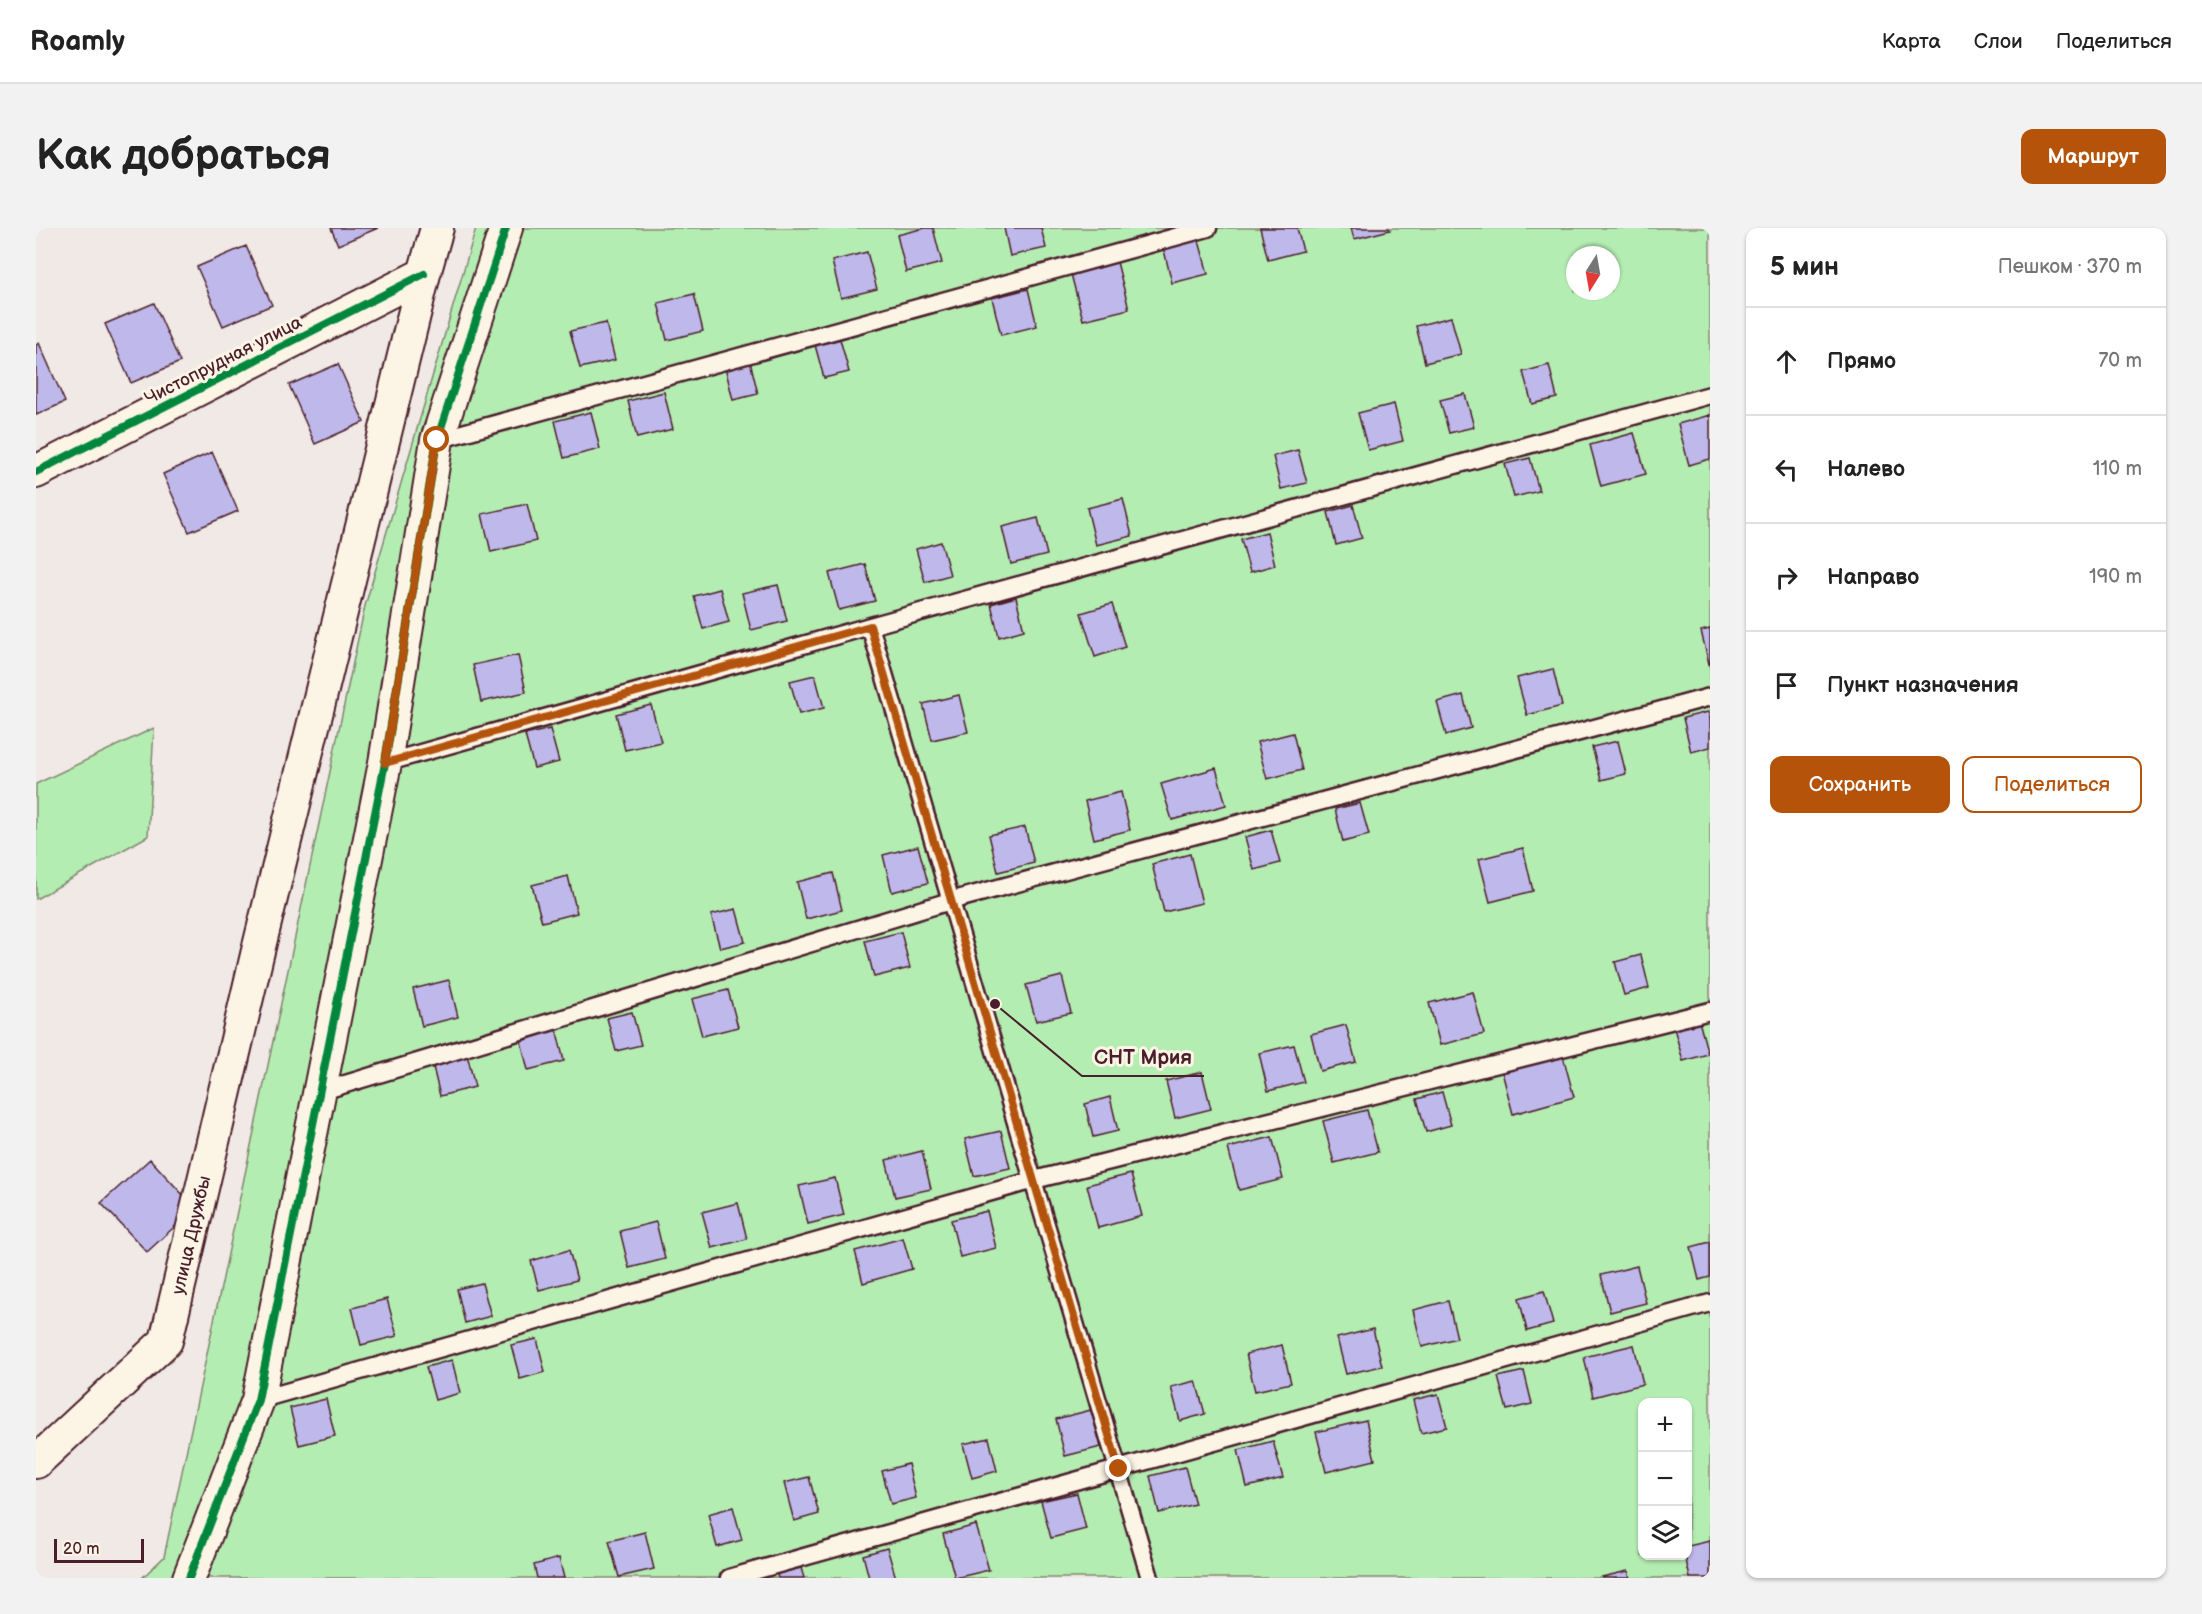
<!DOCTYPE html>
<html lang="ru">
<meta charset="utf-8">
<style>
:root{--surface:#fff;--page:#f2f2f2;--text:#222;--muted:#767676;--line:#e0e0e0;--accent:#b45309}
body{margin:0;font-family:"Balsamiq Sans",sans-serif;background:var(--page);color:var(--text)}
.controls{position:absolute;right:18px;bottom:18px;display:grid;overflow:hidden;border-radius:12px;box-shadow:0 2px 4px #0004}
.controls button{width:54px;height:54px;display:grid;place-items:center;padding:0;border:0;border-bottom:2px solid var(--line);background:var(--surface);color:var(--text);font:30px sans-serif}
.compass{position:absolute;left:1530px;top:18px;width:54px;height:54px;border-radius:50%;background:var(--surface);box-shadow:0 2px 4px #0004;rotate:191deg}
.scale{position:absolute;left:18px;bottom:15px;width:90px;box-sizing:border-box;padding-left:6px;border:3px solid #4a1f2b;border-top:0;font-size:16px;line-height:21px;white-space:nowrap;color:#4a1f2b;-webkit-text-stroke:4px #fcf5e5;paint-order:stroke}
.stop{position:absolute;width:18px;height:18px;margin:-14px;border:4px solid #b45309;border-radius:50%;background:#fff}
.stop.end{background:#b45309;border-color:#fff;box-shadow:0 2px 6px #0008}
.list{margin:0;padding:0;list-style:none}
h2{display:flex;justify-content:space-between;align-items:center;height:78px;margin:0;padding:0 24px;font-size:26px}
h2 small{font-size:20px;font-weight:400;color:var(--muted)}
.list li{display:grid;grid-template-columns:39px 1fr auto;gap:18px;align-items:center;box-sizing:border-box;height:108px;padding:0 24px;border-top:2px solid var(--line)}
.list b{display:block;font-size:22px;white-space:nowrap}
.list em{font-size:20px;font-style:normal;color:var(--muted)}
.actions{display:flex;gap:12px;padding:18px 24px}
.actions a{flex:1;padding:14px 0;border:2px solid var(--accent);border-radius:12px;text-align:center;font-size:21px;color:var(--accent)}
.actions .main{background:var(--accent);color:#fff}
.icon{flex:none;width:33px;height:33px;fill:none;stroke:currentColor;stroke-width:2;stroke-linecap:round;stroke-linejoin:round}
.map{position:relative;flex:none;width:1674px;height:1350px;overflow:hidden;border-radius:12px}
header{display:flex;align-items:center;gap:36px;box-sizing:border-box;height:84px;padding:0 30px;background:var(--surface);border-bottom:2px solid var(--line)}
header strong{font-size:28px}
nav{display:flex;gap:33px;margin-inline-start:auto;font-size:21px}
.intro{display:flex;align-items:center;justify-content:space-between;box-sizing:border-box;height:144px;padding:0 36px}
h1{margin:0;font-size:42px}
.button{padding:15px 27px;border-radius:12px;background:var(--accent);color:#fff;font-size:21px;font-weight:700}
main{display:flex;gap:36px;padding:0 36px}
aside{flex:1;background:var(--surface);border-radius:12px;box-shadow:0 2px 4px #0004}
.map>svg:first-child{display:block}
.green{fill:#b4edb2;stroke:#7f866e;stroke-width:1.5;fill-rule:evenodd}
.building{fill:#bfb8ea;stroke:#4a1f2b;stroke-width:1.5}
.lines{fill:none;stroke-linecap:round;stroke-linejoin:round}
.lane-casing{stroke:#4a1f2b;stroke-width:21}
.street-casing{stroke:#4a1f2b;stroke-width:36}
.lane{stroke:#fcf5e5;stroke-width:16}
.street{stroke:#fcf5e5;stroke-width:32}
.cycleway-casing{stroke:#fcf5e5;stroke-width:11}
.cycleway{stroke:#00873e;stroke-width:8}
.route{stroke:#b45309;stroke-width:8}
.labels{text-anchor:middle;stroke-width:6;stroke-linejoin:round;paint-order:stroke}
.street-label{font-size:18px;fill:#4a1f2b;stroke:#fcf5e5}
.leader{fill:none;stroke:#4a1f2b;stroke-width:2}
.callout-dot{fill:#4a1f2b;stroke:#fcf5e5;stroke-width:2}
.callout-label{font-size:20px;text-anchor:middle;font-weight:bold;fill:#4a1f2b;stroke:#fcf5e5;stroke-width:6;stroke-linejoin:round;paint-order:stroke}
</style>
<header>
<strong>Roamly</strong>
<nav><a>Карта</a><a>Слои</a><a>Поделиться</a></nav>
</header>
<div class="intro"><h1>Как добраться</h1><a class="button">Маршрут</a></div>
<main>
<div class="map">
<svg width="1674" height="1350" viewBox="0 0 1674 1350">
<rect width="100%" height="100%" fill="#f0e9e6"/>
<filter id="ink" filterUnits="userSpaceOnUse"><feTurbulence type="fractalNoise" baseFrequency=".0167" numOctaves="2"/><feDisplacementMap in="SourceGraphic" scale="12" xChannelSelector="R" yChannelSelector="G"/><feConvolveMatrix kernelMatrix="1 2 1 2 8 2 1 2 1" color-interpolation-filters="sRGB"/></filter>
<g filter="url(#ink)">
<path class="green" d="M440,0H1674V1350H106L128,1329L329,378ZM1539,27H1575V63H1539ZM1606,1174H1652V1328H1606Z
M118,500L112,608L0,671V556Z"/>
<path class="building" d="M295,0H342L302,17Z
M889,0H897L906,35L870,44L861,7Z
M968,0H1005L1010,20L974,28Z
M1224,0H1261L1267,23L1232,32Z
M1315,0H1353L1354,2L1318,11Z
M1162,9L1172,46L1136,55L1127,18Z
M210,18L236,77L187,98L161,39Z
M831,24L841,61L805,70L796,33Z
M1081,34L1093,81L1047,92L1035,46Z
M992,61L1001,98L965,107L956,70Z
M658,66L667,103L631,112L622,75Z
M118,75L144,134L95,155L69,96Z
M1415,89L1425,126L1389,135L1380,98Z
M570,95L579,132L544,140L534,103Z
M804,111L813,144L788,150L779,117Z
M3,115L29,174L0,187V117Z
M714,133L722,166L697,172L689,139Z
M302,136L328,194L279,216L253,157Z
M1513,137L1521,170L1496,176L1487,144Z
M628,164L637,201L601,210L592,173Z
M1429,166L1438,199L1413,205L1404,172Z
M1358,176L1367,213L1332,222L1322,185Z
M555,184L564,221L528,230L519,193Z
M1674,187V231L1653,237L1642,196Z
M1598,205L1610,246L1565,258L1554,217Z
M1262,222L1271,255L1245,261L1237,228Z
M176,224L202,283L153,304L127,246Z
M1494,230L1503,263L1478,269L1469,236Z
M1087,271L1096,308L1060,317L1051,280Z
M491,276L500,313L455,324L446,286Z
M1317,277L1326,310L1300,317L1292,284Z
M1002,290L1011,327L975,336L966,299Z
M1231,304L1239,337L1214,344L1205,311Z
M905,314L914,347L889,354L880,321Z
M829,336L839,373L803,382L793,345Z
M742,357L751,393L715,402L706,365Z
M684,361L693,394L667,401L658,368Z
M980,369L988,402L963,409L955,376Z
M1076,376L1089,419L1059,429L1045,385Z
M1674,401V440L1665,403Z
M482,427L490,464L445,474L437,437Z
M1517,441L1526,478L1491,487L1481,450Z
M779,447L788,480L763,486L754,453Z
M923,467L932,504L896,512L887,476Z
M1427,467L1435,500L1410,507L1401,474Z
M615,477L625,514L589,522L580,486Z
M1672,484L1674,492V519L1655,524L1647,490Z
M514,501L523,534L498,540L489,507Z
M1257,505L1266,542L1231,551L1221,514Z
M1582,513L1590,546L1565,552L1556,519Z
M1180,540L1190,577L1136,592L1125,556Z
M1085,564L1094,602L1058,611L1049,573Z
M1324,575L1333,607L1307,614L1299,581Z
M989,599L998,635L962,644L953,607Z
M1235,602L1244,635L1218,642L1209,609Z
M882,618L892,655L856,664L847,627Z
M1487,620L1497,663L1454,674L1443,631Z
M1154,626L1166,675L1128,684L1116,636Z
M797,645L806,682L770,691L761,654Z
M532,648L541,685L506,694L496,657Z
M700,681L709,714L684,720L675,687Z
M865,704L874,740L838,749L829,713Z
M1605,727L1613,760L1588,767L1579,734Z
M1026,748L1035,785L1000,793L990,757Z
M413,752L422,789L386,798L377,761Z
M692,762L702,799L666,808L656,771Z
M1437,764L1448,806L1404,817L1393,775Z
M596,784L605,817L580,823L571,790Z
M1663,793L1672,826L1647,833L1638,800Z
M519,796L528,833L492,842L483,805Z
M1310,797L1320,834L1284,843L1275,806Z
M1258,817L1268,854L1232,863L1223,825Z
M430,822L439,859L404,868L395,831Z
M1527,828L1538,869L1477,886L1466,844Z
M1166,844L1175,881L1139,890L1130,853Z
M1406,864L1415,897L1390,904L1381,871Z
M1074,869L1082,903L1057,909L1049,876Z
M1331,882L1342,924L1298,935L1287,893Z
M965,903L974,940L938,948L929,911Z
M1236,909L1247,951L1203,962L1192,920Z
M886,923L895,961L859,969L850,932Z
M114,931L159,980L111,1024L65,975Z
M1095,946L1106,988L1062,1000L1051,957Z
M799,950L808,987L772,996L763,958Z
M702,975L711,1011L676,1020L666,984Z
M951,983L960,1020L924,1029L915,992Z
M620,994L629,1031L593,1040L584,1003Z
M867,1010L876,1041L827,1055L819,1023Z
M1674,1014V1049L1663,1052L1655,1019Z
M533,1022L541,1052L503,1062L495,1033Z
M1601,1038L1610,1075L1574,1084L1565,1047Z
M446,1055L455,1088L429,1095L421,1061Z
M1508,1063L1517,1096L1491,1103L1483,1070Z
M351,1071L361,1108L325,1117L316,1080Z
M1412,1073L1421,1110L1386,1119L1377,1082Z
M1337,1101L1346,1138L1310,1146L1301,1110Z
M501,1111L509,1144L484,1151L475,1117Z
M1246,1117L1255,1155L1219,1163L1210,1126Z
M1598,1117L1607,1156L1557,1169L1548,1129Z
M416,1132L424,1165L399,1172L390,1139Z
M1488,1143L1496,1176L1471,1182L1462,1149Z
M1160,1153L1169,1186L1144,1193L1135,1159Z
M1402,1166L1411,1199L1385,1205L1377,1172Z
M290,1171L299,1208L263,1217L254,1180Z
M1055,1182L1065,1219L1029,1228L1020,1191Z
M1330,1192L1339,1232L1290,1244L1280,1204Z
M953,1210L961,1243L936,1250L927,1216Z
M1237,1213L1247,1250L1211,1259L1202,1222Z
M872,1236L880,1270L855,1276L846,1243Z
M1149,1239L1159,1276L1123,1285L1114,1248Z
M773,1249L783,1286L758,1293L748,1255Z
M1041,1265L1050,1301L1015,1310L1005,1273Z
M697,1279L706,1312L681,1319L672,1286Z
M940,1297L953,1342L919,1350L907,1306Z
M609,1304L618,1341L583,1349L573,1313Z
M1674,1313V1350H1654L1649,1328H1652V1318Z
M851,1320L860,1350H833L827,1327Z
M523,1330L528,1350H501L498,1337Z
M765,1340L768,1350H742L741,1346Z
M1592,1343L1594,1350H1567L1566,1349Z"/>
<g class="lines">
<defs>
<path id="lane" d="M401,212L1172,0
M834,398L1114,1350
M349,535L834,398L1674,167
M283,864L914,673L1674,469
M222,1172L998,952L1674,783
M693,1350L1674,1075"/>
<path id="street" d="M0,244L388,46
M0,1234L130,1113L221,727L388,46L401,0
M153,1350L222,1172L349,535L401,212L470,0"/>
</defs>
<use href="#lane" class="lane-casing"/>
<use href="#street" class="street-casing"/>
<use href="#lane" class="lane"/>
<use href="#street" class="street"/>
<defs>
<path id="cycleway" d="M0,244L388,46
M153,1350L222,1172L349,535L401,212L470,0"/>
</defs>
<use href="#cycleway" class="cycleway-casing"/>
<use href="#cycleway" class="cycleway"/>
</g>
</g>
<g class="lines" filter="url(#ink)">
<path class="route" d="M401,212L349,535L834,398L1083,1241"/>
</g>
<g class="labels">
<g class="street-label">
<text transform="translate(187 132) rotate(-27)" y="6">Чистопрудная улица</text>
<text transform="translate(155 1007) rotate(-77)" y="6">улица Дружбы</text>
</g>
</g>
<path class="leader" d="M959 776L1046 848H1168"/>
<circle class="callout-dot" cx="959" cy="776" r="6"/>
<g class="callout-label">
<text x="1107" y="836">СНТ Мрия</text>
</g>
</svg>
<div class="controls">
<button>+</button>
<button>−</button>
<button><svg class="icon" aria-label="layers" viewBox="0 0 24 24"><path d="M12 4l9 5-9 5-9-5zM3 14l9 5 9-5"/></svg></button>
</div>
<svg class="compass" viewBox="-18 -18 36 36"><path d="M0-13l5 13h-10z" fill="#e53935"/><path d="M0 13l5-13h-10z" fill="#767676"/></svg>
<div class="scale">20 m</div>
<div class="stop" style="left:401px;top:212px"></div>
<div class="stop end" style="left:1083px;top:1241px"></div>
</div>
<aside>
<h2>5 мин<small>Пешком · 370 m</small></h2>
<ul class="list">
<li><svg class="icon" aria-label="ahead" viewBox="0 0 24 24"><path d="M12 20V5M6 11l6-6 6 6"/></svg><div><b>Прямо</b></div><em>70 m</em></li>
<li><svg class="icon" aria-label="left" viewBox="0 0 24 24"><path d="M17 20v-9H6M10 6l-5 5 5 5"/></svg><div><b>Налево</b></div><em>110 m</em></li>
<li><svg class="icon" aria-label="right" viewBox="0 0 24 24"><path d="M7 20v-9h11M14 6l5 5-5 5"/></svg><div><b>Направо</b></div><em>190 m</em></li>
<li><svg class="icon" aria-label="arrive" viewBox="0 0 24 24"><path d="M6 21V4h12l-3 4 3 4H6"/></svg><div><b>Пункт назначения</b></div></li>
</ul>
<div class="actions"><a class="main">Сохранить</a><a>Поделиться</a></div>
</aside>
</main>
